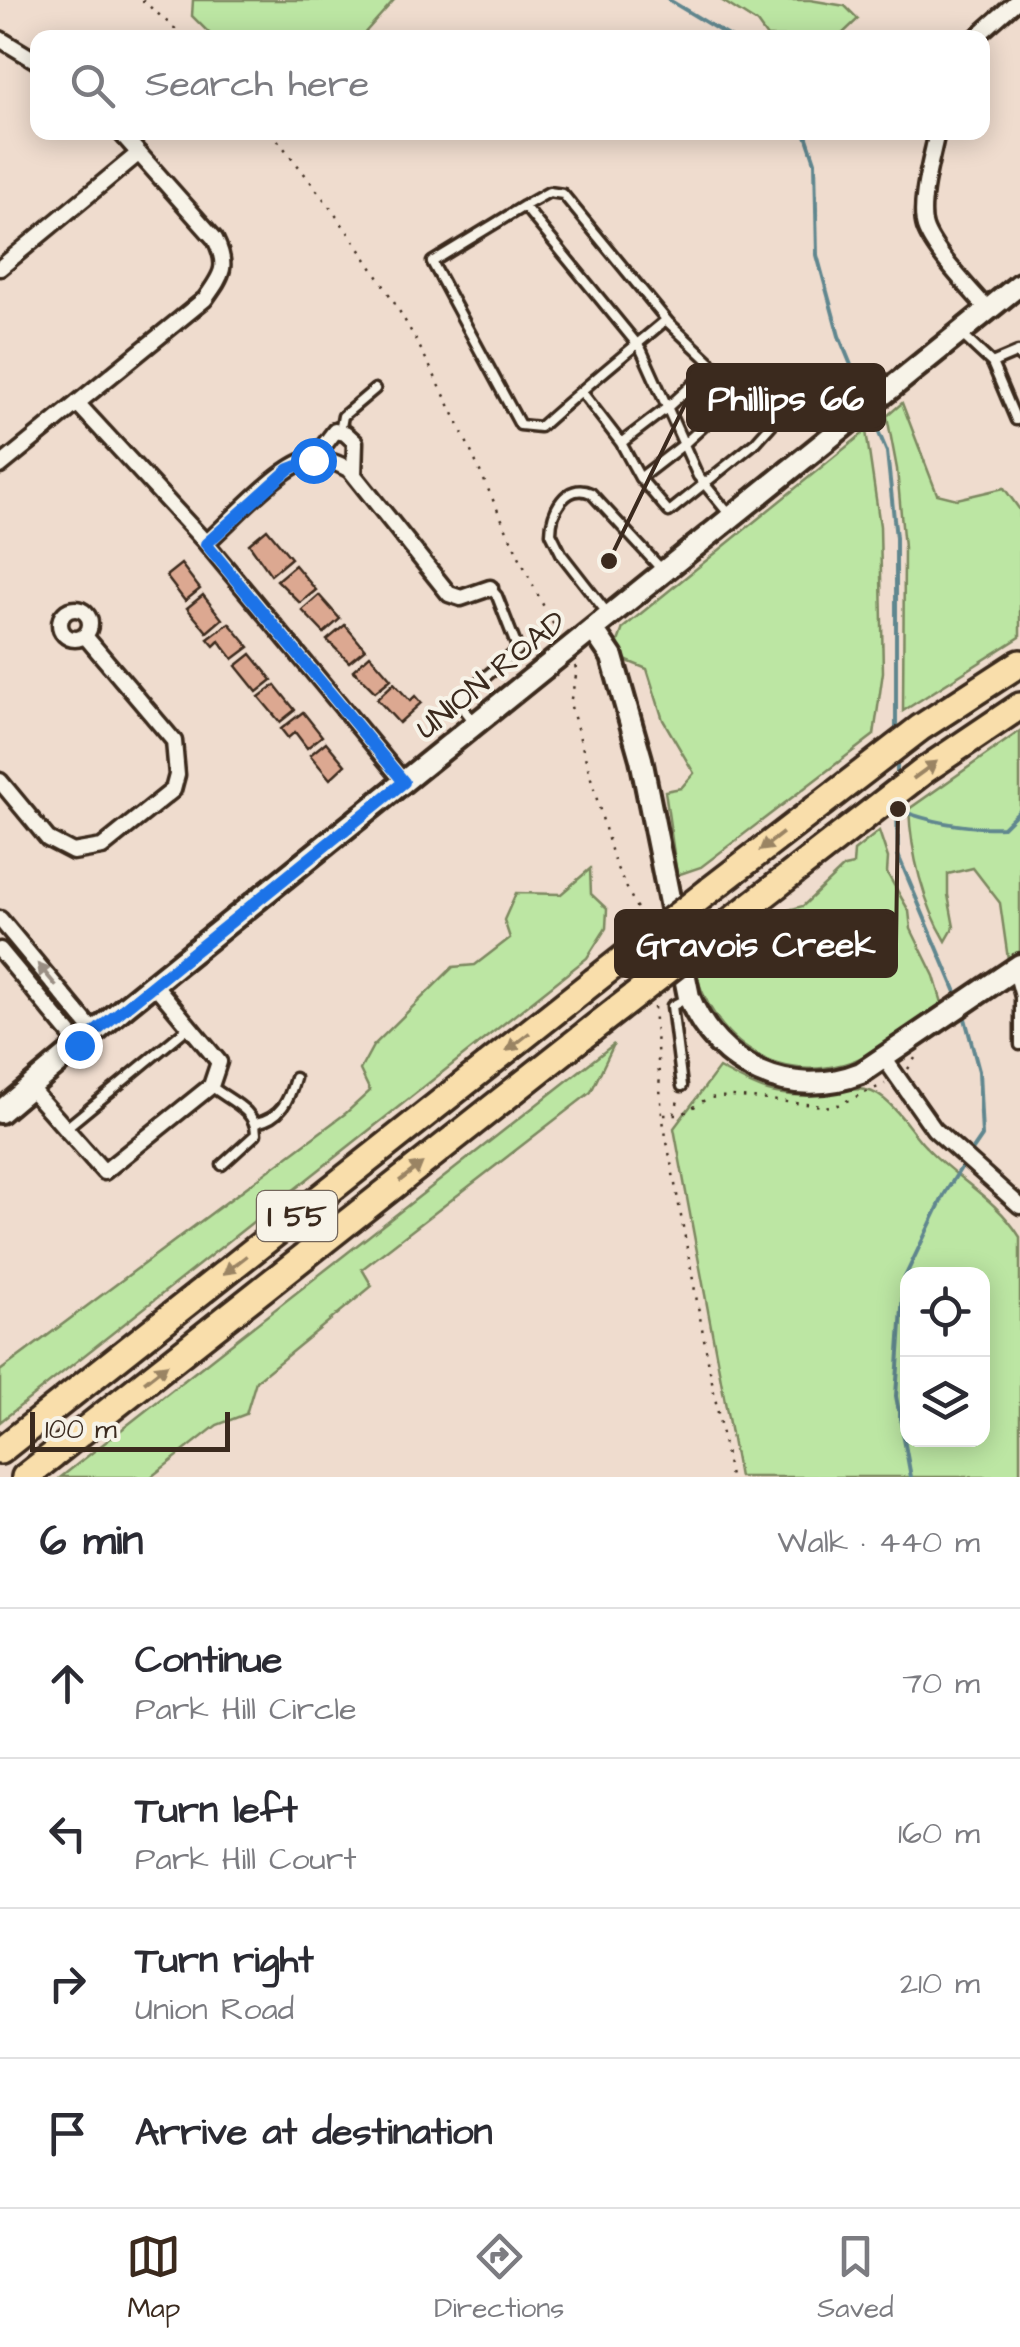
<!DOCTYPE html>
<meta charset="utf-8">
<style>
:root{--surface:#fff;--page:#f7f7f7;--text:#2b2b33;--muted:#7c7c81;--line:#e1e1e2;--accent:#3b2a1e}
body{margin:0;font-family:"Architects Daughter",sans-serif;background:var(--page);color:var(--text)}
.controls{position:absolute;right:30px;bottom:30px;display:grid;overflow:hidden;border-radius:20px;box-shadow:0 5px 25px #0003}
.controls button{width:90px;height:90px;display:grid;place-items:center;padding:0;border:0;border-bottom:2px solid var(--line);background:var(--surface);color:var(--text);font:50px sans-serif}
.scale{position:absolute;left:30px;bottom:25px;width:200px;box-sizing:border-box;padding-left:10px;border:5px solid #3b2a1e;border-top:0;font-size:28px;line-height:35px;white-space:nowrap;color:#3b2a1e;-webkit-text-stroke:8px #f7f3e8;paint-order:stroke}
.stop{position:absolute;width:30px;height:30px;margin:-22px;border:8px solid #1a73e8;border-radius:50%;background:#fff}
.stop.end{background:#1a73e8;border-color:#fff;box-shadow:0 2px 10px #0008}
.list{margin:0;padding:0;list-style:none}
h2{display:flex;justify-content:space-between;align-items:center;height:130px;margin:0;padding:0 40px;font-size:42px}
h2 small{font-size:32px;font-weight:400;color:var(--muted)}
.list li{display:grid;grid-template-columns:65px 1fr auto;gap:30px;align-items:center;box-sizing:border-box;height:150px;padding:0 40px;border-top:2px solid var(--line)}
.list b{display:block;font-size:38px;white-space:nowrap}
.list p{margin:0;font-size:32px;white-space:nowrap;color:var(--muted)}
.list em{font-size:32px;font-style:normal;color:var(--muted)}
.icon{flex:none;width:55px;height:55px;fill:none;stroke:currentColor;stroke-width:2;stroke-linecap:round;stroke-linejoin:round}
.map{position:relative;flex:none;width:1020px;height:1477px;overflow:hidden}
.search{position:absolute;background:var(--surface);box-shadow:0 5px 25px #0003;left:30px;right:30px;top:30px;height:110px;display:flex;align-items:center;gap:25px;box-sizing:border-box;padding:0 35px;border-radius:20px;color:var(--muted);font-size:38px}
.sheet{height:730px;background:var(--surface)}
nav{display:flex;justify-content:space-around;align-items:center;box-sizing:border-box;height:140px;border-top:2px solid var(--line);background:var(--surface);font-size:28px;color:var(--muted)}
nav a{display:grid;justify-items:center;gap:5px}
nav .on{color:var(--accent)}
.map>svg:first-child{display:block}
.green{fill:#bce6a3;stroke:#7c8860;stroke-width:2.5;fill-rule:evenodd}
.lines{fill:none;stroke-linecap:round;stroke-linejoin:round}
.stream{stroke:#61878f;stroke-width:4}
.building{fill:#dca891;stroke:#3b2a1e;stroke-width:2.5}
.lane-casing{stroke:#3b2a1e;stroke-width:15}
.street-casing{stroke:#3b2a1e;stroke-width:21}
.secondary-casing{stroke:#3b2a1e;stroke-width:28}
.highway-casing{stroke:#3b2a1e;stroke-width:32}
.path{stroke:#3b2a1e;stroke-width:2.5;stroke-dasharray:2.5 8;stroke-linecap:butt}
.lane{stroke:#f7f3e8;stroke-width:8}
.street{stroke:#f7f3e8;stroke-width:14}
.secondary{stroke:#f7f3e8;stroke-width:20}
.highway{stroke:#f9deab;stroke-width:25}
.highway-bridge-casing{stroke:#3b2a1e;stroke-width:32;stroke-linecap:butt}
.highway-bridge{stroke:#f9deab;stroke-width:25}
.oneway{fill:#9a8464}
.oneway2{fill:#998e83}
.route{stroke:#1a73e8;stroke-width:12}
.labels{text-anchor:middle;stroke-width:8;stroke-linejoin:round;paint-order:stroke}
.shield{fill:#f7f3e8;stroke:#73665b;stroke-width:2.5}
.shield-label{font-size:30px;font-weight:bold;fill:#3b2a1e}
.street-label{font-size:32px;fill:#3b2a1e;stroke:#f7f3e8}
.leader{fill:none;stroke:#3b2a1e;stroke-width:4}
.callout-dot{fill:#3b2a1e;stroke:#f7f3e8;stroke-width:4}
.callout{fill:#3b2a1e;stroke:#3b2a1e;stroke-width:4}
.callout-label{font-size:35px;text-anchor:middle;font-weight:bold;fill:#fff}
</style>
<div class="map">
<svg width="1020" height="1477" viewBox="0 0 1020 1477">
<rect width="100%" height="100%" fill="#efdcce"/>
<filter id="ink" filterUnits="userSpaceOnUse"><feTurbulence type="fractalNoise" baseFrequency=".01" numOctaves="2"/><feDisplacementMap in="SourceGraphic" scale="20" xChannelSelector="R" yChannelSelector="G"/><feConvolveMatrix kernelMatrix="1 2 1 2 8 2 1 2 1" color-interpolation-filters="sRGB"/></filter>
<g filter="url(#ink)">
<path class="green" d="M193,0H394L361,37L214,38L192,16Z
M721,0H810L845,6L858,19L839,37H767L757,23Z
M902,403L937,494L957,499L1004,488L1020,510V637L903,711L904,548L897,469L887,416Z
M866,431L880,526L883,672L874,735L701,867L677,875L665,791L681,788L694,773L663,720L647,669L620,658L618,642L623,628Z
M1020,731V951L1008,959L1000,903L973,868L948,874V895L954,927L946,941C923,903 911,853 909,809Z
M879,831L888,858L887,873L909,911L911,929L934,976L942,1003C914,1021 875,1056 844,1064C773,1083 717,1041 696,975L781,912L803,906L844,867L853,865L854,851Z
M590,869L591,894L607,909L606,928L587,958L0,1422V1371L346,1113L370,1091L360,1070L373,1046L453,967L475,965L510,938L504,920L516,893L561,894Z
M614,1044L591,1092L362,1269L372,1286L256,1381L246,1414L217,1425L151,1477H61Z
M719,1068C757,1089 776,1099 820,1094C834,1093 853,1087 866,1090C891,1095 909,1130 926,1147C956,1179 996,1198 1020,1237V1477H739L674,1128ZM908,1274H982V1440H908Z"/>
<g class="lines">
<path class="stream" d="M669,0L732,38
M805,132L815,162L817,255L839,336L865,399
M870,412L887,452L896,538V734
M897,759V779
M897,804L898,855L958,997
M899,810C934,823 966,829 1003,827L1020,810
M963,1011L979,1071L982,1136L969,1155
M911,1477L896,1396L904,1279L944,1195L964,1163"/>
</g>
<path class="building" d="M267,529L291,558L271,575L249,544Z
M181,564L200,589L185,601L166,576Z
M295,565L316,590L300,603L277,580Z
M203,595L222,619L207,632L187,608Z
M319,595L340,619L324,633L302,610Z
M229,623L249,647L233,659L219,641L214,646L208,639Z
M345,625L365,649L349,662L327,640Z
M251,654L272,680L257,692L236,666Z
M370,655L391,679L375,692L353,670Z
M394,683L410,701L415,696L421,703L399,723L377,699Z
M275,685L295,710L280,722L259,697Z
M303,712L322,736L307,748L295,732L288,738L281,729Z
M326,742L345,765L330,779L310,755Z"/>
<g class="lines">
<defs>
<path id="lane" d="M524,206L549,192L563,194L669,323L774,422L756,442L669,512L640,478L621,443L581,391
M666,320C624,355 581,390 540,427L520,425L432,262L524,206L637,344L641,349L698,476L729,514
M960,333L992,363L1016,420L1020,419
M992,363L1018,352L1020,357
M340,432L343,416L375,389
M621,443L668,407L714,365
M640,478L684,444L742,391
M608,614L562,555L551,533C551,511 566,482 591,493L664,572
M474,722L457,700L518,650L497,596L490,588
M1014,975L1020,997V1045
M211,1086C228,1100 256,1109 256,1134L222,1165
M682,1086L672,1006L689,997
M256,1123C281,1118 289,1100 295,1078
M66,1128L190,1026"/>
<path id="street" d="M975,38L1018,0
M0,39L38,62
M937,132C932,157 918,205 925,227C933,251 971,290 988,310
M0,268L139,153
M77,403L206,543L404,782
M313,460L335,431L345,433L355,442L354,475
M0,466L205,299C222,275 229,267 215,239L120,132
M206,543C230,522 276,471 304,461C321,456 336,462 350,470L449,594L461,598L490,588
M60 624a15 15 0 1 1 30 0a15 15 0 1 1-30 0Z
M0,781L48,839L73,852L102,847L173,790L177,775L174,741L85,636
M0,919L94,1032
M0,950L79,1045
M884,1058L934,1129L1020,1206
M29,1087L104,1172L211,1086L219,1062L154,984"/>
<path id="secondary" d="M593,629L612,657L641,759L689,997C717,1067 791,1101 861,1073L1020,965
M0,1112L126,1006L1020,284"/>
<path id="highway" d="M710,890L920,728L1020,663
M718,931L925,770L1020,706
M0,1451L594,981
M25,1477L601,1022"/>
</defs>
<use href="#lane" class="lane-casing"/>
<use href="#street" class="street-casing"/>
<use href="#secondary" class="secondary-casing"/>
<use href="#highway" class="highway-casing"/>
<path class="path" d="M142,0L186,38
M271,132C330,204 387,282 429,365C475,453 510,546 558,633
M575,666L577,671L570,703L615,864L642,919
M654,1007L662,1115L730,1477
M908,1069L917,1055
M674,1114L679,1097
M664,1115H681L708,1098L732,1096L833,1107L885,1084"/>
<use href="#lane" class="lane"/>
<use href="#street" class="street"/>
<use href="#secondary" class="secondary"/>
<use href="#highway" class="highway"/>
<defs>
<path id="highway-bridge" d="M594,981L710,890
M601,1022L718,931"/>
</defs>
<use href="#highway-bridge" class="highway-bridge-casing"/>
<use href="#highway-bridge" class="highway-bridge"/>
</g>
<defs><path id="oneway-solid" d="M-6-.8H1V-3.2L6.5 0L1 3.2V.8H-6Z" transform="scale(2.5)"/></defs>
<g class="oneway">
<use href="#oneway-solid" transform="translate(925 770) rotate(-36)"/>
<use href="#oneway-solid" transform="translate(771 842) rotate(142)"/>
<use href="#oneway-solid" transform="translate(518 1042) rotate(142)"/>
<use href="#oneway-solid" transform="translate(411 1172) rotate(-38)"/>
<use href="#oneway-solid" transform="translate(235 1265) rotate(142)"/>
<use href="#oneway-solid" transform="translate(156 1373) rotate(-38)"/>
</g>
<use class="oneway2" href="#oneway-solid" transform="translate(47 975) rotate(-130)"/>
</g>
<g class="lines" filter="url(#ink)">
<path class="route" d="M79,1045L404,782L206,544L289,469L313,460"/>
</g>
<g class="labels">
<rect class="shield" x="257" y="1191" width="80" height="50" rx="8"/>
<g class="shield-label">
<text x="297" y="1226">I 55</text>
</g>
<g class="street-label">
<text transform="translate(490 674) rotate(-39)" y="11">UNION ROAD</text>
</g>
</g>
<path class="leader" d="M609 561L688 398M898 809L896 944"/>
<g class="callout-dot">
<circle cx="609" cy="561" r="10"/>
<circle cx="898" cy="809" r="10"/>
</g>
<g class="callout">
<rect x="688" y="365" width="196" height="65" rx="10"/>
<rect x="616" y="911" width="280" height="65" rx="10"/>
</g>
<g class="callout-label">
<text x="786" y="410">Phillips 66</text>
<text x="756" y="956">Gravois Creek</text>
</g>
</svg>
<div class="controls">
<button><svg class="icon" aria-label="locate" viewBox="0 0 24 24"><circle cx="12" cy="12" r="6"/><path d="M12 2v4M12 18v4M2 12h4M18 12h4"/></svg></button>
<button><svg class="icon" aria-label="layers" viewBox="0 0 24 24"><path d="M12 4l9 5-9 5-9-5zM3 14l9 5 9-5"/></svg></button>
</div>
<div class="scale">100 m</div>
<div class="stop" style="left:313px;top:460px"></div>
<div class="stop end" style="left:79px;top:1045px"></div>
<div class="search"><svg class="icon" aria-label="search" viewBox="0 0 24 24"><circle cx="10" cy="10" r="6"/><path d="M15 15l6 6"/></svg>Search here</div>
</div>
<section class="sheet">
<h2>6 min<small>Walk · 440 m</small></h2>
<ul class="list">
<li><svg class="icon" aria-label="ahead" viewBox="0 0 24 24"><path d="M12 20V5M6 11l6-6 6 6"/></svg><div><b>Continue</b><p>Park Hill Circle</p></div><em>70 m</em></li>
<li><svg class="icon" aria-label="left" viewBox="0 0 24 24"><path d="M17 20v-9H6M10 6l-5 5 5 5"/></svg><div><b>Turn left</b><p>Park Hill Court</p></div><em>160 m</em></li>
<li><svg class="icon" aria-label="right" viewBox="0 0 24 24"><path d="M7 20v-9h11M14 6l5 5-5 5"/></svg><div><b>Turn right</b><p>Union Road</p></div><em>210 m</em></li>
<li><svg class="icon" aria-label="arrive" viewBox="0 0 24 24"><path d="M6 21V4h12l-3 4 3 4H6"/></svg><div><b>Arrive at destination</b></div></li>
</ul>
</section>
<nav>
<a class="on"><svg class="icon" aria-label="map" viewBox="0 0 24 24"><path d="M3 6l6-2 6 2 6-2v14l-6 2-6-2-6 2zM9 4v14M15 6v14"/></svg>Map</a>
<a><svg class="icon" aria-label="directions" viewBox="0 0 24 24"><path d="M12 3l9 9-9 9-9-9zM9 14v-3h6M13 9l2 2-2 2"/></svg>Directions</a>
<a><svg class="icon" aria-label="saved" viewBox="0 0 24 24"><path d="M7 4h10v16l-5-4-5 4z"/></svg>Saved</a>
</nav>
